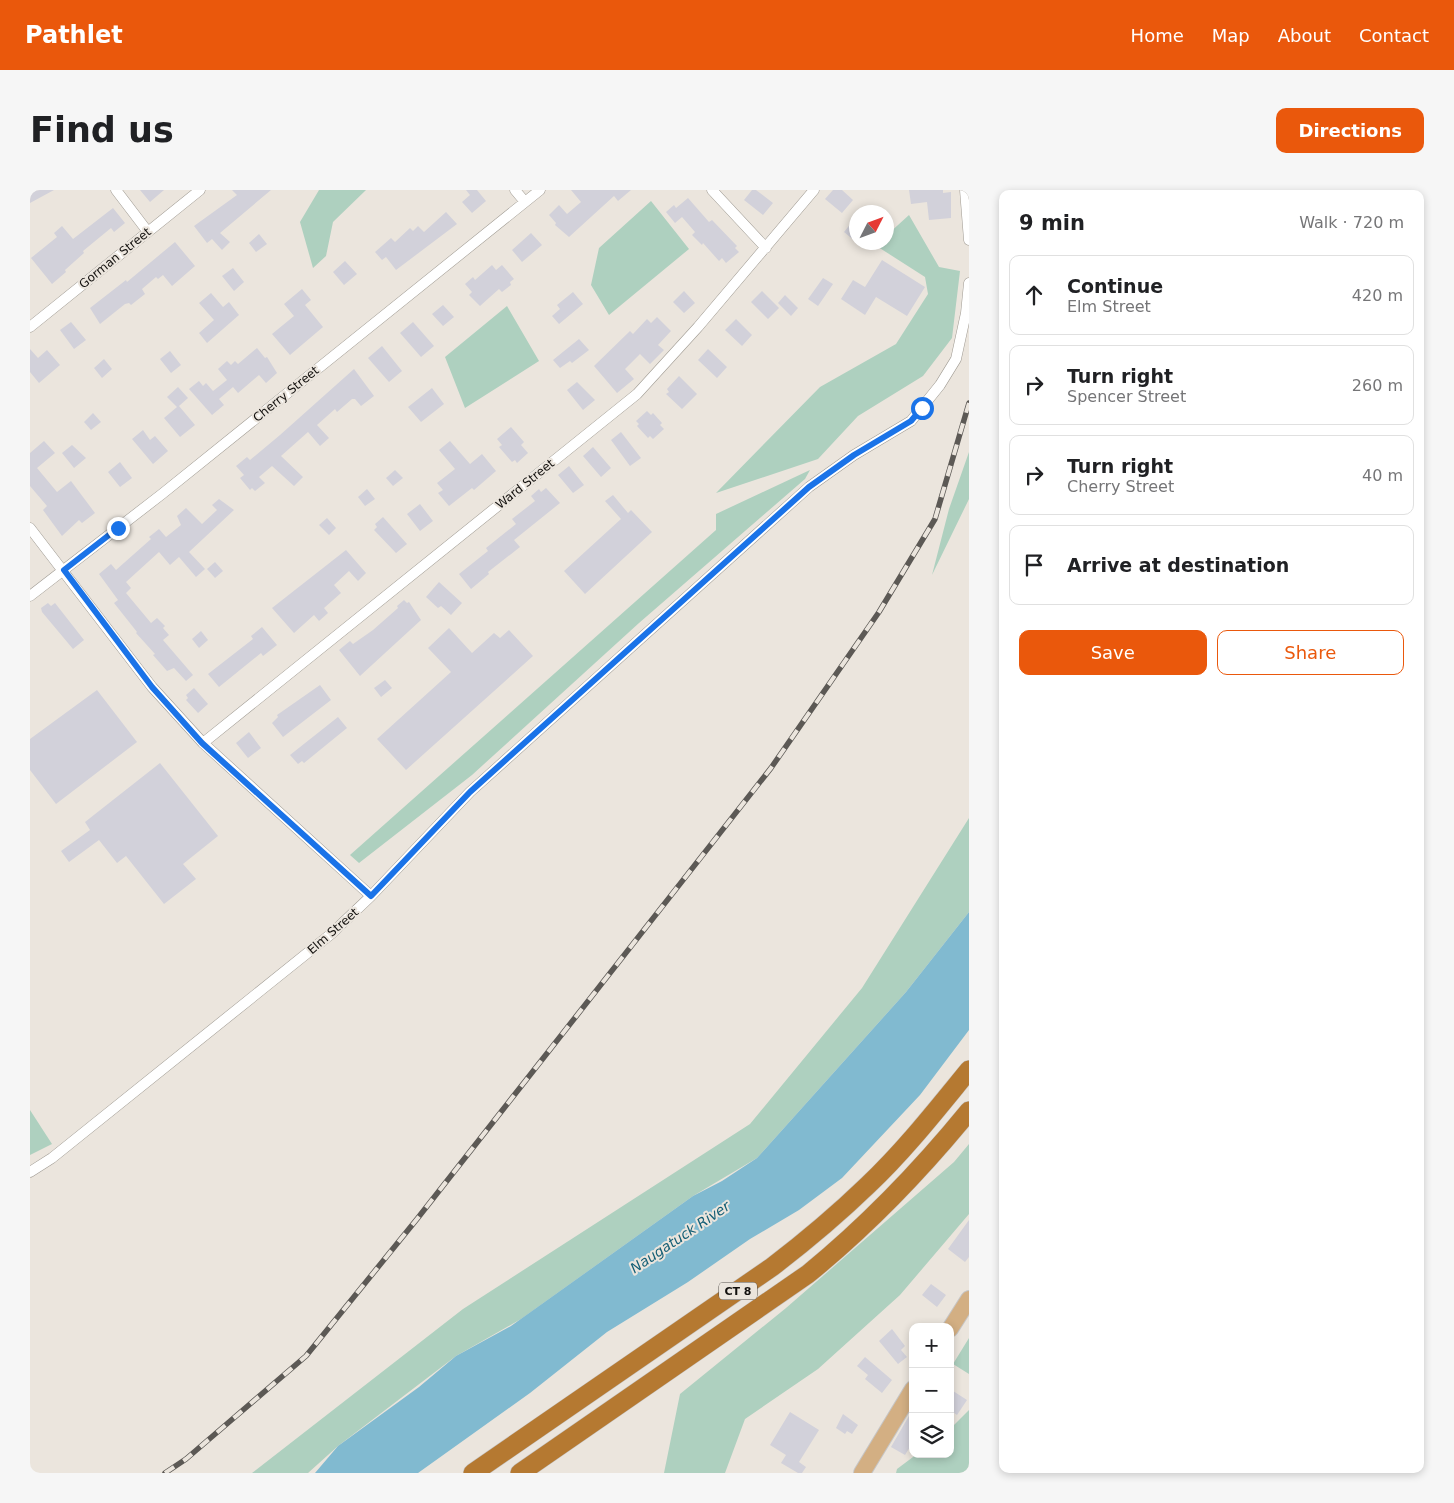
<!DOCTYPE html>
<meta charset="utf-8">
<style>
:root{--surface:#fff;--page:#f6f6f6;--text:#202124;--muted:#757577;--line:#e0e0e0;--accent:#ea580c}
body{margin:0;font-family:"DejaVu Sans",sans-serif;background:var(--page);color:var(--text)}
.controls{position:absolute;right:15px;bottom:15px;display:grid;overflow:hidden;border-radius:10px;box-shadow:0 2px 8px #0003}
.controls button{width:45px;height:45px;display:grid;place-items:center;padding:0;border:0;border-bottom:1px solid var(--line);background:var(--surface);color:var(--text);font:25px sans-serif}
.compass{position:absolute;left:819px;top:15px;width:45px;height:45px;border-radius:50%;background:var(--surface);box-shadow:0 2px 8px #0003;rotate:48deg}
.stop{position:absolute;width:15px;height:15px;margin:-11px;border:4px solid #1a73e8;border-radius:50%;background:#fff}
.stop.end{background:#1a73e8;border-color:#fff;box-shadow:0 1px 5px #0008}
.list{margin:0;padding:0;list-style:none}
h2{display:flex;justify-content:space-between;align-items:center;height:65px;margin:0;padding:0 20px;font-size:21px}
h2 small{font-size:16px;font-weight:400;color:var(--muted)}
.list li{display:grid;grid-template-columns:32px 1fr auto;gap:15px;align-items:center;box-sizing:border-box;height:80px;margin:0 10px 10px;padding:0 10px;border:1px solid var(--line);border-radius:10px}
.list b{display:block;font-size:19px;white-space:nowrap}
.list p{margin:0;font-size:16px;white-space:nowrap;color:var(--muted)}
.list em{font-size:16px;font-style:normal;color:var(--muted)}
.actions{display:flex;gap:10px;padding:15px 20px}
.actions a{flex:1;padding:11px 0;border:1px solid var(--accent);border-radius:10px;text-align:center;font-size:18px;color:var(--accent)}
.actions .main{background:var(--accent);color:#fff}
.icon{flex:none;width:28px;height:28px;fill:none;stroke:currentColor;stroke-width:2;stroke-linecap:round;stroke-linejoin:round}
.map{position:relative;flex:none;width:939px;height:1283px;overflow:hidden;border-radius:10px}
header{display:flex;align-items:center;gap:30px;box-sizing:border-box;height:70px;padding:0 25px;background:var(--accent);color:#fff}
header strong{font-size:24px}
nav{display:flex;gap:28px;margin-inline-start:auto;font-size:18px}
.intro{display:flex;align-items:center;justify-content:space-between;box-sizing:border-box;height:120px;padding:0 30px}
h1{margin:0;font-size:35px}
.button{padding:12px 22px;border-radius:10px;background:var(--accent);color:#fff;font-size:18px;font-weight:700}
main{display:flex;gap:30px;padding:0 30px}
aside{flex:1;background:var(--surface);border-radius:10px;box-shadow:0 2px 8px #0003}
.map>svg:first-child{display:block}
.green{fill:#aed0bf}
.water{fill:#81bad0}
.building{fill:#d2d1da}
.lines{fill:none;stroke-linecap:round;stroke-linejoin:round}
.minor-casing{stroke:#9f9a92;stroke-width:11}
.primary-casing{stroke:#c6c5c5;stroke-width:18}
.motorway-casing{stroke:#c6c5c5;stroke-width:20}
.minor{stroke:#fff;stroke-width:10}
.primary{stroke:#d3af83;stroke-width:16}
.motorway{stroke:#b57931;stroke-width:19}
.rail-casing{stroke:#5c5955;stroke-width:5.5}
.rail{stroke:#ebe5dd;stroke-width:4;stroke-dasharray:11;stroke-linecap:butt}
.route{stroke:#1a73e8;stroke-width:6}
.labels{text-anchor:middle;stroke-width:4;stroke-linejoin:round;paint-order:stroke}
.shield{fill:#ebe5dd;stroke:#524f4b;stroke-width:1}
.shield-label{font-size:11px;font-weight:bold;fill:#110f0d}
.street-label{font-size:12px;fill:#110f0d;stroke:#ebe5dd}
.water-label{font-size:14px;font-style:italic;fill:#135e75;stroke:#ebe5dd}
</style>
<header>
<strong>Pathlet</strong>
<nav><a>Home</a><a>Map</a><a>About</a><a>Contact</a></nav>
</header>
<div class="intro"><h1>Find us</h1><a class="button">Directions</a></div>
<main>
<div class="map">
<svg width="939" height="1283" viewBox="0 0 939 1283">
<rect width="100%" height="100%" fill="#ebe5dd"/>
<path class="green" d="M289,0H336L303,32L296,66L283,78L270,32Z
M621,11L659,59L579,125L561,95L569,58Z
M879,25L909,77L930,81L922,148L893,186L828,226L788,269L686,303L790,197L866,154L898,104L895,87L845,55L848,53L856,52L857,45Z
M477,116L509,171L435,218L415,167Z
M939,262V309L902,385L919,319Z
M780,280L775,289L609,433L442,585L329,673L320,665L686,340V324Z
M939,628V722L876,802L727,968L663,1006L491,1129L426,1166L308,1256L278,1283H222L433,1119L720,934L832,798Z
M0,920L22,954L0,965Z
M939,954V1024L870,1105L788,1179L715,1229L695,1283H634L650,1204L756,1118L924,972Z
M939,1148V1184L923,1174Z
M939,1220V1283H866L867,1279L887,1264H920V1239Z"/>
<path class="water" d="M939,722V840L890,905L812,988L769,1020L720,1049L658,1092L577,1142L500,1203L388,1283H285L308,1256L389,1197L426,1166L481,1136L663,1006L692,991L727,968L876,802Z"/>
<path class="building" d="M0,0H24L0,13Z
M110,0H134L120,12Z
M202,0H241L190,43L200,52L192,60L182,49L177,53L164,36L207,5Z
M436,0H447L456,11L442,23L432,12L440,5Z
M541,0H601L588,11L584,6L539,47L525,35L526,33L519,25L529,15L537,24L551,12Z
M722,0H726L743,13L733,25L714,10Z
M803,0H812L823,10L812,23L795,9Z
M879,0H913V3L921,2V28L899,30L897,12L881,14Z
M658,8L679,32L682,30L707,56L705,58L709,62L696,73L692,68L689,71L673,53L672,55L662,45L665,42L652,27L645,33L636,22L644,15L646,18Z
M83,18L95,33L84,42L81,38L53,61L54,63L35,80L36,82L22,94L1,68L27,47L24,43L32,36L43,49Z
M416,22L427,34L366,80L356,67L352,70L345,62L361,48L365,52L380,38L383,41L388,36L394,42Z
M826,27V52L814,42Z
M501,43L512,55L492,72L482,60Z
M229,44L237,54L226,62L219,53Z
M145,52L165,76L142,96L133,85L128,89L126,87L112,99L115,104L101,115L99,113L95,114L70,134L60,118L96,90L97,92Z
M852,70L895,97L877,126L846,107L835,125L811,109L823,90L835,97Z
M315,71L327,84L314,95L303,82Z
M462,75L466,80L472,75L484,89L480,92L481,95L472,102L469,99L450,116L439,105L442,102L435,94L443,87L445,90Z
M203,78L214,92L204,101L192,86Z
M793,88L803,94L788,116L778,109Z
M272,99L281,110L275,115L293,137L260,165L242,144L264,126L254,114Z
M654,101L665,113L654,123L643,112Z
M732,101L749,118L738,129L721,112Z
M543,102L553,114L529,134L522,126L530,119L527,115Z
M181,103L193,117L199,112L209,125L177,153L169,143L184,130L169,113Z
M755,105L768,118L761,126L748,113Z
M413,115L424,127L413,136L402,124Z
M627,127L641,141L628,155L634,160L620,174L610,164L595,179L604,189L587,203L564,176L600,141L603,144L617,129L621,133Z
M706,129L722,145L712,156L695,140Z
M41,132L56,150L44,159L30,140Z
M383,132L404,156L391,167L370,143Z
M549,149L559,160L542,173L540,171L530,178L523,170Z
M352,156L372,181L359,192L338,168Z
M227,158L235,168L237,167L247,183L236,193L229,185L208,203L203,197L189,209L194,215L182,225L159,199L169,191L173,196L176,193L183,201L197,190L188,179L197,171L201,175L205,171L208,174Z
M0,159L8,168L17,160L30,175L9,193L0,182Z
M678,159L697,177L687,188L668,170Z
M140,161L151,175L141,183L130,169Z
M74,169L82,179L72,188L64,178Z
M324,179L344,206L331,216L325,209H322L307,222L305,219L287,235L299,248L290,256L278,242L251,266L273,287L264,296L242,276L229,287L235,293L225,301L222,298L220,300L210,288L214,285L206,276L217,267L220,270L250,245Z
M649,186L667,204L652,219L636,204L639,202L637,199Z
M547,192L565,210L553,220L537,200Z
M148,197L158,208L149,216L165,235L150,247L134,228L147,217L137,207Z
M402,198L414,214L391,232L378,217Z
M617,221L621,225L623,223L632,233L630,235L634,239L623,249L620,246L618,248L607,236L609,234L606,231Z
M63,223L71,232L61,240L54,232Z
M481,237L494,252L491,255L498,263L487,273L485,270L482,272L469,257L472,255L467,249Z
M113,240L120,250L125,246L138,261L123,274L102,249Z
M591,242L611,268L600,276L581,250Z
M14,251L25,263L7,278L27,302L41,291L65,323L52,333L49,330L32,346L13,320L17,316L0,296V263Z
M420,251L440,274L452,264L466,281L444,300L442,298L419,316L408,303L413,300L407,293L425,279L409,260Z
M42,255L56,268L44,278L32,263Z
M563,257L581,278L571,287L553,266Z
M90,272L102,288L90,297L78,282Z
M539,276L554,295L543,303L528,285Z
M365,280L373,288L363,296L356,288Z
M516,298L530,313L484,350L490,357L458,382L459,384L441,399L429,384L458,361L456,358L486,334L482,329L505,311L501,306L509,299L511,302Z
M337,299L345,309L335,316L328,307Z
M583,305L598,323L601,320L622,342L555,404L534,381L591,329L575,311Z
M189,309L204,320L159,362L175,379L166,387L149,367L140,375L129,362L96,392L101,398L96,403L121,433L127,428L135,436L133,438L139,445L133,450L163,485L156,491L144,478L137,481L123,465L125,464L106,443L107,442L84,413L88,410L69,384L81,374L86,380L121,349L119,347L129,339L136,347L151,335L147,326L156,318L172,334L187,320L182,315Z
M390,314L403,331L390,341L377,324Z
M353,327L377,354L366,363L344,340L347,337L345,334Z
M297,328L306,338L299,345L289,335Z
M316,360L336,383L328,391L319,381L304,395L311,403L294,418L298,423L289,431L284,425L264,443L242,418Z
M185,372L193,381L185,388L177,379Z
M409,392L432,413L421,425L411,416L408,418L396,407Z
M374,410L377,413L379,412L391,430L330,486L309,460L320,451L323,454L343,440L368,418L367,416Z
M18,413L21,416L25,413L54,450L43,459L12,422L11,418Z
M232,437L247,455L233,466L231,463L189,497L178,484L223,449L221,446Z
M419,438L442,463L464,443L470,448L479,440L503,466L376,580L347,549L421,482L398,458Z
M171,441L178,450L169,458L162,449Z
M355,490L362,498L351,507L344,498Z
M290,495L301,510L253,547L242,533L248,527L247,525Z
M164,498L178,514L168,523L156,510L158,508L156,505Z
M67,500L107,552L26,614L0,580V549Z
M308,527L317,538L274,573L272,571L268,574L260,565Z
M219,542L231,558L218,568L206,553Z
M130,573L188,646L153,674L166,689L134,714L96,666L87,673L69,650L39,672L31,661L60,640L55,632Z
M939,1030V1067L935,1072L918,1059Z
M901,1094L916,1105L907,1117L892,1105Z
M862,1139L875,1156L871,1160L877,1167L868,1174L849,1151Z
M835,1167L862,1190L852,1203L835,1189L838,1185L827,1176Z
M920,1199L937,1210L927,1225L920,1220Z
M883,1219V1252L875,1265L861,1257Z
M760,1222L789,1240L769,1272L776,1277L772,1283H768L751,1273L756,1265L740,1255Z
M813,1224L828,1235L822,1244L817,1241L815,1244L806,1238Z"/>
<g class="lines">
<defs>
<path id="minor" d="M86,0L118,42
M485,0L495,12
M682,0L736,58
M935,0L939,50
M0,137L170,0
M0,338L122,497L173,553L341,706
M0,406L132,304L510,0
M173,553L607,204L668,137L784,0
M0,982L22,968L301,744L341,706L440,602L779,297L824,265L881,231L910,195L926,169L936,123L939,93"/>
<path id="primary" d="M920,1139L939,1109
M832,1283L883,1199"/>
<path id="motorway" d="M443,1283L742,1077C776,1051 808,1024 838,995C875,960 907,919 939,880
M490,1283L778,1084C838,1035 890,981 939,921"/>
</defs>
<use href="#minor" class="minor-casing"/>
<use href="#primary" class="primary-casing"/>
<use href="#motorway" class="motorway-casing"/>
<use href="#minor" class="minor"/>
<use href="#primary" class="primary"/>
<use href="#motorway" class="motorway"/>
<defs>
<path id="rail" d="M135,1283L156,1269L276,1166L387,1029L741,578L849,422L905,329L939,213"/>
</defs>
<use href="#rail" class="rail-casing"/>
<use href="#rail" class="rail"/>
</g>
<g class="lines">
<path class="route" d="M88,338L34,380L122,497L172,553L341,706L440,602L779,297L824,265L881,231L892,218"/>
</g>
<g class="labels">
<rect class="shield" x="689" y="1092.5" width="38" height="17" rx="4"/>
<g class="shield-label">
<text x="708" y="1105">CT 8</text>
</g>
<g class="street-label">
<text transform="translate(85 68) rotate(-39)" y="4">Gorman Street</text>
<text transform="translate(256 204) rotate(-39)" y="4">Cherry Street</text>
<text transform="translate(495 294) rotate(-39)" y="4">Ward Street</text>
<text transform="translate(303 741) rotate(-41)" y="4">Elm Street</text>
</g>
<g class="water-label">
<text transform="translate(650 1047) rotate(-34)" y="5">Naugatuck River</text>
</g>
</g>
</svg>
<div class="controls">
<button>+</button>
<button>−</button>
<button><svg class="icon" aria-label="layers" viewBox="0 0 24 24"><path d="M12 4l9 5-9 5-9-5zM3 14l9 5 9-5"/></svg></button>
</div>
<svg class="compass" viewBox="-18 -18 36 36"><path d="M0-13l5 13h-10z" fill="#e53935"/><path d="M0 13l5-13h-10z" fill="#757577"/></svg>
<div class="stop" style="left:892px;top:218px"></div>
<div class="stop end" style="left:88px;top:338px"></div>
</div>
<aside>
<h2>9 min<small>Walk · 720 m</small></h2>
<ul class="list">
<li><svg class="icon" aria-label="ahead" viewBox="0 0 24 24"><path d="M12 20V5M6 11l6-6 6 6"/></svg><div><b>Continue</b><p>Elm Street</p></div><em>420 m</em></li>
<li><svg class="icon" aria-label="right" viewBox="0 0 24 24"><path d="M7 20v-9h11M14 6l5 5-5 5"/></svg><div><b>Turn right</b><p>Spencer Street</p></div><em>260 m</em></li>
<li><svg class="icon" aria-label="right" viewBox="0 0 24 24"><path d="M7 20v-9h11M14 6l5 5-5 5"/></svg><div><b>Turn right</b><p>Cherry Street</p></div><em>40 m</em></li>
<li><svg class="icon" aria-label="arrive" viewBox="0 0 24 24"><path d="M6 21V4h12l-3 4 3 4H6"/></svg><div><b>Arrive at destination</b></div></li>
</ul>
<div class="actions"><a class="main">Save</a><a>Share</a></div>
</aside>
</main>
